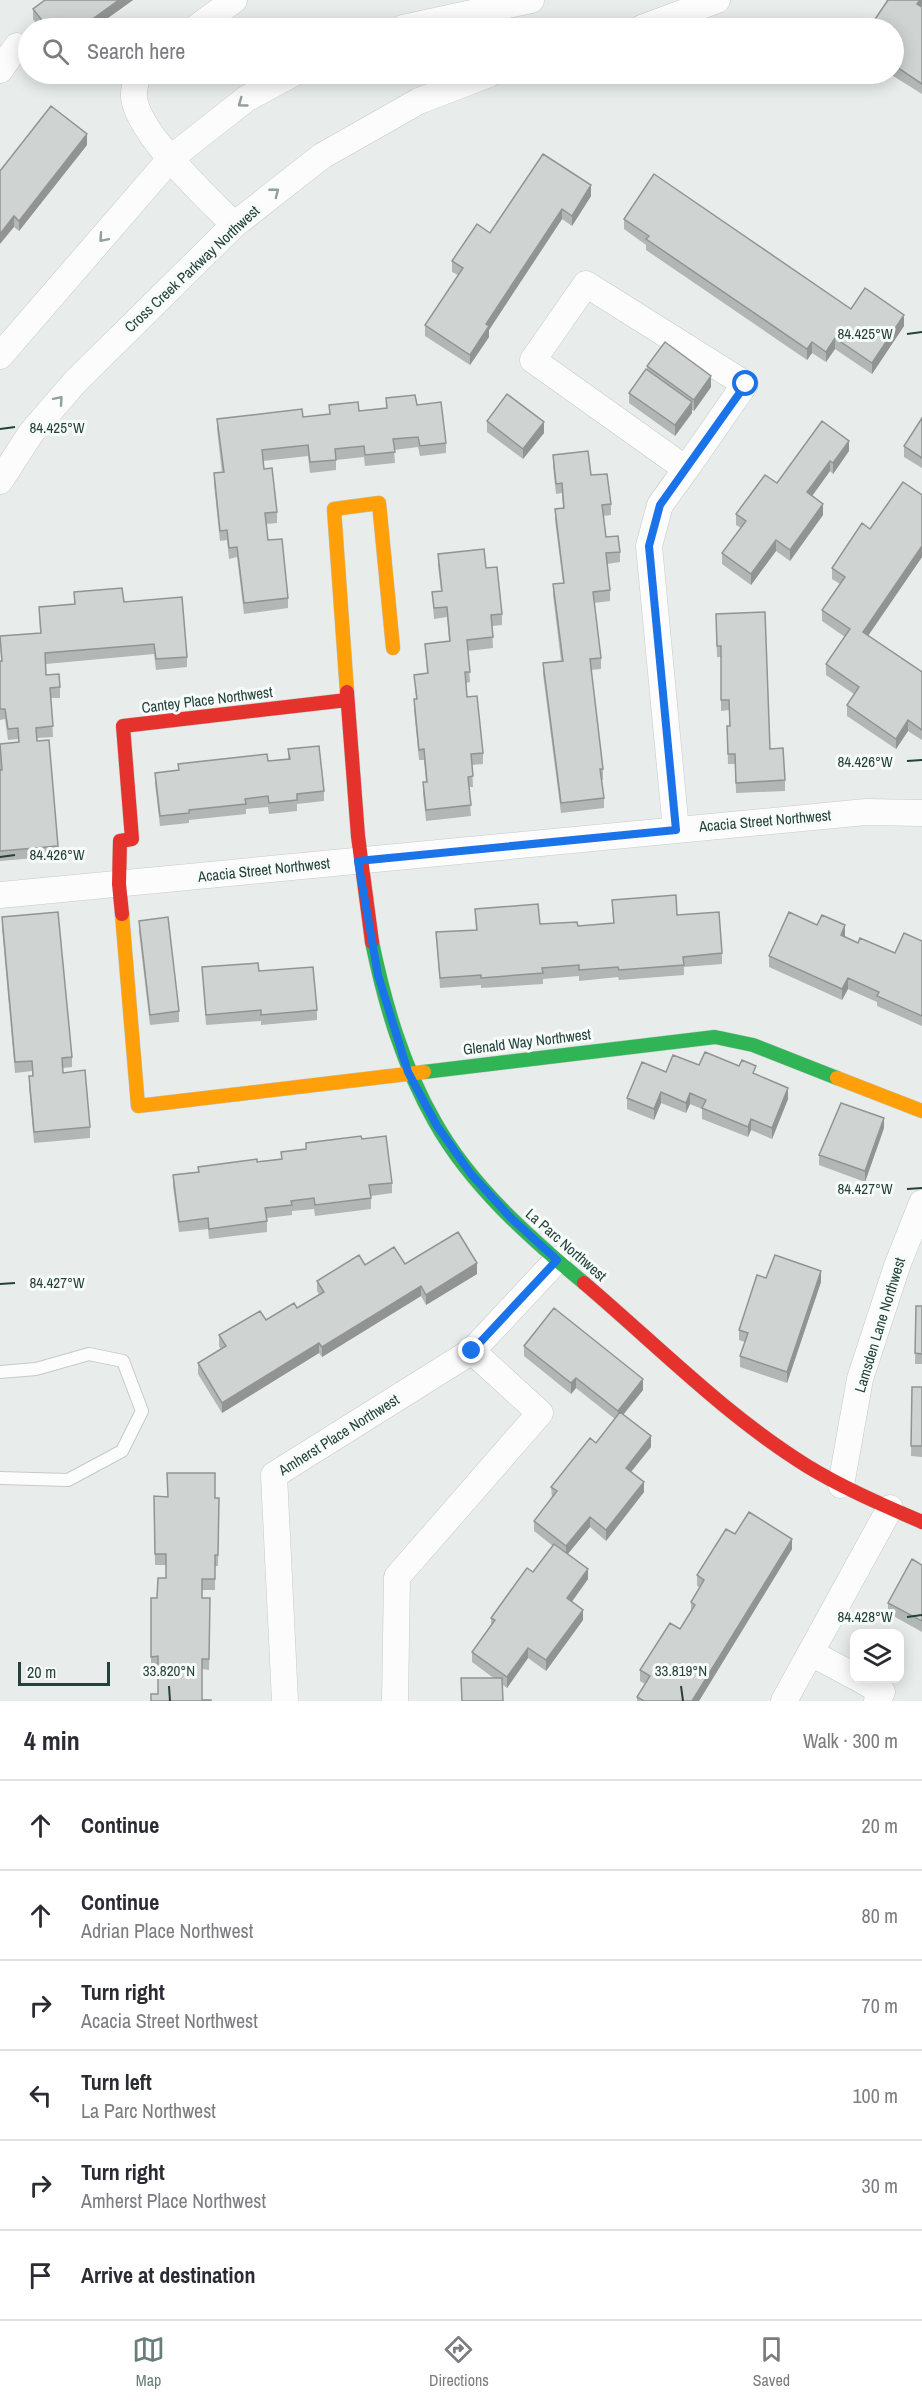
<!DOCTYPE html>
<meta charset="utf-8">
<style>
:root{--surface:#fff;--page:#f2f2f3;--text:#2b2b33;--muted:#7c7c81;--line:#e1e1e2;--accent:#697e78}
body{margin:0;font-family:"Archivo Narrow",sans-serif;background:var(--page);color:var(--text)}
.controls{position:absolute;right:18px;bottom:18px;display:grid;overflow:hidden;border-radius:12px;box-shadow:0 3px 15px #0003}
.controls button{width:54px;height:54px;display:grid;place-items:center;padding:0;border:0;border-bottom:2px solid var(--line);background:var(--surface);color:var(--text);font:30px sans-serif}
.scale{position:absolute;left:18px;bottom:15px;width:92px;box-sizing:border-box;padding-left:6px;border:3px solid #24423a;border-top:0;font-size:16px;line-height:21px;white-space:nowrap;color:#24423a;-webkit-text-stroke:4px #f7fbf9;paint-order:stroke}
.stop{position:absolute;width:18px;height:18px;margin:-14px;border:4px solid #1a73e8;border-radius:50%;background:#fff}
.stop.end{background:#1a73e8;border-color:#fff;box-shadow:0 2px 6px #0008}
.list{margin:0;padding:0;list-style:none}
h2{display:flex;justify-content:space-between;align-items:center;height:78px;margin:0;padding:0 24px;font-size:26px}
h2 small{font-size:20px;font-weight:400;color:var(--muted)}
.list li{display:grid;grid-template-columns:39px 1fr auto;gap:18px;align-items:center;box-sizing:border-box;height:90px;padding:0 24px;border-top:2px solid var(--line)}
.list b{display:block;font-size:22px;white-space:nowrap}
.list p{margin:0;font-size:20px;white-space:nowrap;color:var(--muted)}
.list em{font-size:20px;font-style:normal;color:var(--muted)}
.icon{flex:none;width:33px;height:33px;fill:none;stroke:currentColor;stroke-width:2;stroke-linecap:round;stroke-linejoin:round}
.map{position:relative;flex:none;width:922px;height:1701px;overflow:hidden}
.search{position:absolute;background:var(--surface);box-shadow:0 3px 15px #0003;left:18px;right:18px;top:18px;height:66px;display:flex;align-items:center;gap:15px;box-sizing:border-box;padding:0 21px;border-radius:33px;color:var(--muted);font-size:22px}
.sheet{height:618px;background:var(--surface)}
nav{display:flex;justify-content:space-around;align-items:center;box-sizing:border-box;height:84px;border-top:2px solid var(--line);background:var(--surface);font-size:16px;color:var(--muted)}
nav a{display:grid;justify-items:center;gap:3px}
nav .on{color:var(--accent)}
.map>svg:first-child{display:block}
.lines{fill:none;stroke-linecap:round;stroke-linejoin:round}
.lane-casing{stroke:#c5cac8;stroke-width:14}
.street-casing{stroke:#c5cac8;stroke-width:27}
.fast-casing{stroke:#c3cbc8;stroke-width:15}
.slow-casing{stroke:#c3cbc8;stroke-width:15}
.jam-casing{stroke:#c3cbc8;stroke-width:15}
.lane{stroke:#fcfcfc;stroke-width:12}
.street{stroke:#fcfcfc;stroke-width:26}
.fast{stroke:#30b455;stroke-width:14}
.slow{stroke:#ff9f0a;stroke-width:14}
.jam{stroke:#e5322d;stroke-width:14}
.wall{fill:#b2b6b5}
.shaded-wall{fill:#919493}
.building{fill:#cfd4d2;stroke:#919493;stroke-width:1.5}
.oneway{stroke:#909f9b}
.route{stroke:#1a73e8;stroke-width:8}
.ticks{fill:none;stroke:#24423a;stroke-width:2}
.labels{text-anchor:middle;stroke-width:6;stroke-linejoin:round;paint-order:stroke}
.street-label{font-size:15px;fill:#24423a;stroke:#f7fbf9}
.ticks-label{font-size:15px;text-anchor:middle;fill:#24423a;stroke:#f7fbf9;stroke-width:6;stroke-linejoin:round;paint-order:stroke}
</style>
<div class="map">
<svg width="922" height="1701" viewBox="0 0 922 1701">
<rect width="100%" height="100%" fill="#e8edeb"/>
<g class="lines">
<defs>
<path id="lane" d="M0,1372L36,1369L89,1354L123,1361L142,1411L122,1451L68,1480L0,1478"/>
<path id="street" d="M196,28L234,0
M403,28L531,0
M642,28L717,0
M0,70L17,46
M138,74C136,81 133,90 134,97C137,133 208,198 234,225
M586,284L745,384L686,469L533,360Z
M0,356L171,158L246,99L292,74
M0,481L31,433L75,382L234,225L322,156L419,101L489,74
M676,830L649,546L660,505L686,469
M0,895L866,812L922,813
M841,1485L860,1379L897,1266L922,1203
M811,1653L854,1676
M858,1678L882,1692L877,1701
M285,1701L274,1475L472,1351L557,1260
M395,1701L397,1577L540,1413L472,1351
M784,1701L890,1508"/>
<path id="fast" d="M372,942C385,1005 403,1066 435,1122C471,1186 529,1237 584,1283
M424,1072L715,1037L753,1045L837,1078"/>
<path id="slow" d="M347,692L334,509L379,503L393,648
M122,914L138,1106L424,1072
M837,1078L922,1111"/>
<path id="jam" d="M347,692L358,836L372,942
M122,914L119,884L120,841L132,839L123,726L347,700
M584,1283C657,1345 725,1415 807,1466C843,1488 883,1505 922,1522"/>
</defs>
<use href="#lane" class="lane-casing"/>
<use href="#street" class="street-casing"/>
<use href="#fast" class="fast-casing"/>
<use href="#slow" class="slow-casing"/>
<use href="#jam" class="jam-casing"/>
<use href="#lane" class="lane"/>
<use href="#street" class="street"/>
<use href="#fast" class="fast"/>
<use href="#slow" class="slow"/>
<use href="#jam" class="jam"/>
</g>
<path class="wall" d="M133,0L94,28H40L33,19V9Z
M886,0H922V94L890,74H894V28L887,1Z
M87,145L19,231L14,227L0,171Z
M591,196L572,226L562,219L489,330V337L470,365L425,336V325L458,275L452,272V261L490,233Z
M624,219L851,309L904,326L872,374L835,349L826,362L812,353L807,360L646,250V245L624,229Z
M647,366L711,387L694,411L692,410V413L675,436L629,403V393L647,369Z
M386,398L417,405L446,443V453L420,456L418,447L394,450L395,463L365,466L364,457L336,460V470L310,473L308,456L263,461L264,469L277,512V523L266,524L268,540L288,598V608L244,614L237,557L229,559L227,540L220,541L214,484V473H222L217,429V419L303,417L329,414V405L359,411L386,408Z
M922,418V468L904,457V446Z
M487,421L544,433L523,459L487,432Z
M849,451L833,474L830,471L812,496L823,515L790,561L776,551L751,585L722,564V553L741,528L736,525V514L777,483Z
M553,455L591,475L611,504V515L603,516L606,537L620,552V562L607,564L610,590V601L594,603L601,658V669L591,670L603,769V780H601L604,798V808L561,813L543,674V663L561,661L553,595V584L563,583L555,520V509H563L562,493L556,494L553,466Z
M922,495V557L868,636L922,672V740L908,731L896,749L847,716V705L854,694L826,675V664L845,637L822,621V610L840,584L832,579V568L870,529Z
M438,554L486,568L502,614V625L492,626L493,648L468,651L470,682L466,683L467,697L483,753V764L472,765L473,787H469L471,816L426,821L423,793V782H426L424,760H419L414,710V699H416L414,675L427,673L425,644L449,641L447,617L434,619L432,592L441,591L438,565Z
M74,592L124,602L187,657V667L156,670L154,654L46,664V675L60,687V698H51L53,737L37,738L58,846V856L0,861V744L18,742V739L8,740L5,719L0,720V661H1L0,636L40,633L39,607L74,604Z
M716,614L770,749L785,780V791L736,793L735,764H728L727,726H729V710L721,711V657H717Z
M288,749L324,791V801L297,804V811L269,814L268,807L246,809V814L189,820V823L160,826L155,784V773L178,770V764L268,761L288,759Z
M612,900L677,915L722,953V964L684,967V975L619,980L618,977L579,981V976L543,979V984L481,988V985L440,988L436,932L476,930L475,909L540,924L578,926L613,923Z
M2,917L72,1057V1067L63,1068V1073L90,1127V1138L34,1143L29,1087V1076H32V1071L15,1073L2,928Z
M139,921L179,1011V1022L150,1025L139,932Z
M817,925L845,936V937L858,943L895,953L922,941V1026L877,1006V1002L848,989L842,1000L769,967V956Z
M202,967L259,971L317,1010V1020L261,1025V1021L206,1025Z
M699,1065L756,1074L788,1099L772,1139L751,1130L748,1137L702,1119V1109L690,1104L686,1113L661,1103L654,1120L627,1109V1098Z
M884,1128L865,1182L819,1165V1155Z
M362,1139L392,1183V1193L371,1196V1209L315,1216L314,1209L292,1211V1215L267,1218V1232L209,1239L208,1229L179,1232L173,1186V1175L198,1172V1167L281,1159V1152L306,1149V1143Z
M405,1264L477,1274L426,1305L421,1296L322,1357L319,1353L222,1413L198,1374V1363L221,1349L219,1346V1335L266,1320L297,1308L319,1294L317,1291V1281L365,1265Z
M766,1278L821,1282L787,1383L740,1367V1356L745,1342L739,1340V1330Z
M916,1306H922V1364H915Z
M524,1346L643,1390L623,1415L651,1447L631,1472L644,1492L606,1541L590,1527L568,1554L588,1579L572,1602L583,1620L546,1671L528,1658L507,1688L472,1662V1652L491,1625V1618L533,1572L553,1546L534,1531V1521L552,1498L551,1487L596,1443L615,1419L576,1388L571,1394L524,1356Z
M912,1387H922V1457L911,1456Z
M154,1496L219,1498L218,1566H215V1590H202V1598H210L209,1670L202,1669V1700L211,1701L158,1694V1667H151V1598H157L166,1578V1565H155Z
M735,1534L792,1549L699,1701H637V1697L645,1684L640,1681V1670L680,1629L691,1612V1602L700,1587L697,1586V1575Z
M922,1565V1632L888,1613V1603Z"/>
<path class="shaded-wall" d="M119,0H133L94,28H80Z
M920,0H922V8L917,4Z
M87,134V145L19,231V221Z
M591,185V196L572,226V216Z
M562,209V219L489,330V337L470,365V355L486,324Z
M14,216V227L0,244V234Z
M904,315V326L872,374V363Z
M835,338V349L826,362V352Z
M812,342V353L807,360V349Z
M711,376V387L694,411V400Z
M692,402V413L675,436V425Z
M544,422V433L523,459V449Z
M849,441V451L833,474V463Z
M830,461V471L807,503V492Z
M823,504V515L790,561V550Z
M776,540V551L751,585V574Z
M922,546V557L863,643V632Z
M908,720V731L896,749V739Z
M845,925V936L841,946V935Z
M848,978V989L842,1000V989Z
M788,1088V1099L772,1139V1128Z
M661,1092V1103L654,1120V1109Z
M690,1093V1104L686,1113V1103Z
M884,1118V1128L865,1182V1171Z
M751,1119V1130L748,1137V1127Z
M477,1263V1274L426,1305V1295Z
M821,1271V1282L787,1383V1372Z
M421,1286V1296L322,1357V1347Z
M319,1343V1353L222,1413V1403Z
M576,1378V1388L571,1394V1383Z
M643,1379V1390L618,1421V1411Z
M651,1436V1447L626,1478V1468Z
M644,1482V1492L606,1541V1530Z
M590,1517V1527L566,1556V1546Z
M792,1539V1549L699,1701H692Z
M588,1569V1579L567,1608V1598Z
M583,1610V1620L546,1671V1660Z
M528,1648V1658L507,1688V1677Z"/>
<path class="building" d="M45,0H119L80,28H48L33,9Z
M888,0H920L917,4L922,7V84L894,65V54L896,49L894,47V28H869Z
M51,106L87,134L19,221L14,216L0,234V171Z
M543,154L591,185L572,216L562,209L486,324L489,326L470,355L425,325L463,268L452,261L477,224L490,233Z
M654,174L851,309L865,288L904,315L872,363L835,338L826,352L812,342L807,349L646,239L649,236L624,219Z
M665,342L711,376L694,400L647,366Z
M646,369L692,402L675,425L629,393Z
M507,394L544,422L523,449L487,421Z
M415,395L417,405L441,402L446,443L420,446L418,437L393,439L395,452L365,455L364,446L335,449L336,460L310,462L308,445L262,450L264,469L272,468L277,512L265,513L268,540L282,539L288,598L244,603L237,547L229,548L227,530L220,531L214,473L224,472L217,419L302,409L303,417L330,414L329,405L358,402L359,411L387,408L386,398Z
M922,418V458L904,446Z
M822,421L849,441L833,463L830,461L807,492L823,504L790,550L776,540L751,574L722,553L746,521L736,514L765,475L777,483Z
M588,451L591,475L607,474L611,504L602,505L606,537L618,536L620,552L606,553L610,590L593,592L601,658L590,659L603,769H600L604,798L561,803L543,663L563,661L553,584L564,583L555,509L564,508L562,483L556,484L553,455Z
M903,482L922,495V546L863,632L922,672V730L908,720L896,739L847,705L859,687L826,664L850,629L822,610L845,577L832,568L862,523L870,529Z
M484,549L486,568L497,567L502,614L491,615L493,637L467,640L470,672H465L467,697L477,696L483,753L471,754L473,776L468,777L471,805L426,810L423,782H427L424,749L419,750L414,699H417L414,675L428,673L425,644L450,641L447,607L434,608L432,592L442,591L438,554Z
M122,588L124,602L182,597L187,657L156,659L154,644L45,653L46,675L59,674L60,687L50,688L53,726L36,728L37,741L49,740L58,846L0,851V770H2L0,744L19,742L18,728L8,729L5,709H0V661H2L0,636L41,633L39,607L75,604L74,592Z
M765,612L770,749L783,748L785,780L736,783L735,754H728L727,726H730L729,700H721V646H717L716,614Z
M319,746L324,791L297,794V800L269,803L268,796L245,799L246,804L189,810V813L160,816L155,773L179,770L178,764L267,754L268,761L290,759L288,749Z
M676,895L677,915L719,912L722,953L683,957L684,965L619,970L618,967L579,970V965L542,968L543,973L481,978V975L440,978L436,932L477,930L475,909L538,904L540,924L577,922L578,926L614,923L612,900Z
M58,912L72,1057L62,1058L63,1073L85,1070L90,1127L34,1132L29,1076H33L32,1061L15,1062L2,917Z
M789,912L817,925L822,915L845,925L841,935L858,943L860,938L895,953L904,933L922,941V1016L877,996L879,992L848,978L842,989L769,956Z
M168,917L179,1011L150,1015L139,921Z
M258,963L259,971L313,967L317,1010L261,1015V1010L206,1015L202,967Z
M705,1052L739,1066L742,1060L756,1066L753,1073L788,1088L772,1128L751,1119L748,1127L702,1108L706,1100L690,1093L686,1103L661,1092L654,1109L627,1098L642,1062L666,1072L673,1055L699,1065Z
M841,1103L884,1118L865,1171L819,1155Z
M361,1136L362,1139L386,1136L392,1183L369,1185L371,1198L315,1205L314,1198L291,1201L292,1205L265,1208L267,1221L209,1229L208,1218L179,1222L173,1175L199,1172L198,1167L257,1159V1162L282,1159L281,1152L306,1149V1143Z
M458,1232L477,1263L426,1295L421,1286L322,1347L319,1343L222,1403L198,1363L226,1346L219,1335L260,1311L266,1320L294,1303L297,1308L324,1292L317,1281L359,1255L365,1265L394,1247L405,1264Z
M775,1255L821,1271L787,1372L740,1356L748,1333L739,1330L757,1275L766,1278Z
M916,1306H922V1354L915,1353Z
M554,1308L643,1379L618,1411L576,1378L571,1383L524,1346Z
M912,1387H922V1446H911Z
M620,1412L651,1436L626,1468L644,1482L606,1530L590,1517L566,1546L534,1521L557,1491L551,1487L590,1438L596,1443Z
M167,1473H215V1498H219L218,1555H215V1579H202V1598H210L209,1659H202V1700H211V1701H151V1694H158V1656L151,1657V1598H157L158,1578H166V1554H155L154,1496L168,1497Z
M749,1512L792,1539L692,1701H644L637,1697L650,1676L640,1670L670,1623L680,1629L695,1605L691,1602L704,1580L697,1575L726,1529L735,1534Z
M554,1544L588,1569L567,1598L583,1610L546,1660L528,1648L507,1677L472,1652L495,1620L491,1618L527,1568L533,1572Z
M912,1559L922,1565V1621L888,1603Z
M461,1678H502L503,1701H462Z"/>
<defs><path id="oneway-chevron" d="M-2-3.5L2.5 0L-2 3.5" fill="none" stroke-width="1.6" stroke-linecap="round" stroke-linejoin="round" transform="scale(1.5)"/></defs>
<g class="oneway">
<use href="#oneway-chevron" transform="translate(242 103) rotate(144)"/>
<use href="#oneway-chevron" transform="translate(275 192) rotate(-38)"/>
<use href="#oneway-chevron" transform="translate(103 238) rotate(131)"/>
<use href="#oneway-chevron" transform="translate(59 400) rotate(-49)"/>
</g>
<g class="lines">
<path class="route" d="M472,1351L557,1260L511,1218L471,1174L437,1126L408,1072L378,975L358,861L676,830L649,546L660,505L746,384"/>
</g>
<path class="ticks" d="M907,334L922,332M0,429L15,427M907,761L922,760M0,857L15,855M907,1189L922,1188M0,1284L15,1283M907,1617L922,1615M169,1686L170,1701M681,1686L683,1701"/>
<g class="labels">
<g class="street-label">
<text transform="translate(192 269) rotate(-43)" y="5">Cross Creek Parkway Northwest</text>
<text transform="translate(207 700) rotate(-7)" y="5">Cantey Place Northwest</text>
<text transform="translate(765 821) rotate(-5)" y="5">Acacia Street Northwest</text>
<text transform="translate(264 870) rotate(-6)" y="5">Acacia Street Northwest</text>
<text transform="translate(527 1042) rotate(-7)" y="5">Glenald Way Northwest</text>
<text transform="translate(566 1245) rotate(41)" y="5">La Parc Northwest</text>
<text transform="translate(880 1325) rotate(-73)" y="5">Lamsden Lane Northwest</text>
<text transform="translate(339 1435) rotate(-32)" y="5">Amherst Place Northwest</text>
</g>
</g>
<g class="ticks-label">
<text x="865" y="339">84.425°W</text>
<text x="57" y="433">84.425°W</text>
<text x="865" y="767">84.426°W</text>
<text x="57" y="860">84.426°W</text>
<text x="865" y="1194">84.427°W</text>
<text x="57" y="1288">84.427°W</text>
<text x="865" y="1622">84.428°W</text>
<text x="169" y="1676">33.820°N</text>
<text x="681" y="1676">33.819°N</text>
</g>
</svg>
<div class="controls">
<button><svg class="icon" aria-label="layers" viewBox="0 0 24 24"><path d="M12 4l9 5-9 5-9-5zM3 14l9 5 9-5"/></svg></button>
</div>
<div class="scale">20 m</div>
<div class="stop" style="left:746px;top:384px"></div>
<div class="stop end" style="left:472px;top:1351px"></div>
<div class="search"><svg class="icon" aria-label="search" viewBox="0 0 24 24"><circle cx="10" cy="10" r="6"/><path d="M15 15l6 6"/></svg>Search here</div>
</div>
<section class="sheet">
<h2>4 min<small>Walk · 300 m</small></h2>
<ul class="list">
<li><svg class="icon" aria-label="ahead" viewBox="0 0 24 24"><path d="M12 20V5M6 11l6-6 6 6"/></svg><div><b>Continue</b></div><em>20 m</em></li>
<li><svg class="icon" aria-label="ahead" viewBox="0 0 24 24"><path d="M12 20V5M6 11l6-6 6 6"/></svg><div><b>Continue</b><p>Adrian Place Northwest</p></div><em>80 m</em></li>
<li><svg class="icon" aria-label="right" viewBox="0 0 24 24"><path d="M7 20v-9h11M14 6l5 5-5 5"/></svg><div><b>Turn right</b><p>Acacia Street Northwest</p></div><em>70 m</em></li>
<li><svg class="icon" aria-label="left" viewBox="0 0 24 24"><path d="M17 20v-9H6M10 6l-5 5 5 5"/></svg><div><b>Turn left</b><p>La Parc Northwest</p></div><em>100 m</em></li>
<li><svg class="icon" aria-label="right" viewBox="0 0 24 24"><path d="M7 20v-9h11M14 6l5 5-5 5"/></svg><div><b>Turn right</b><p>Amherst Place Northwest</p></div><em>30 m</em></li>
<li><svg class="icon" aria-label="arrive" viewBox="0 0 24 24"><path d="M6 21V4h12l-3 4 3 4H6"/></svg><div><b>Arrive at destination</b></div></li>
</ul>
</section>
<nav>
<a class="on"><svg class="icon" aria-label="map" viewBox="0 0 24 24"><path d="M3 6l6-2 6 2 6-2v14l-6 2-6-2-6 2zM9 4v14M15 6v14"/></svg>Map</a>
<a><svg class="icon" aria-label="directions" viewBox="0 0 24 24"><path d="M12 3l9 9-9 9-9-9zM9 14v-3h6M13 9l2 2-2 2"/></svg>Directions</a>
<a><svg class="icon" aria-label="saved" viewBox="0 0 24 24"><path d="M7 4h10v16l-5-4-5 4z"/></svg>Saved</a>
</nav>
